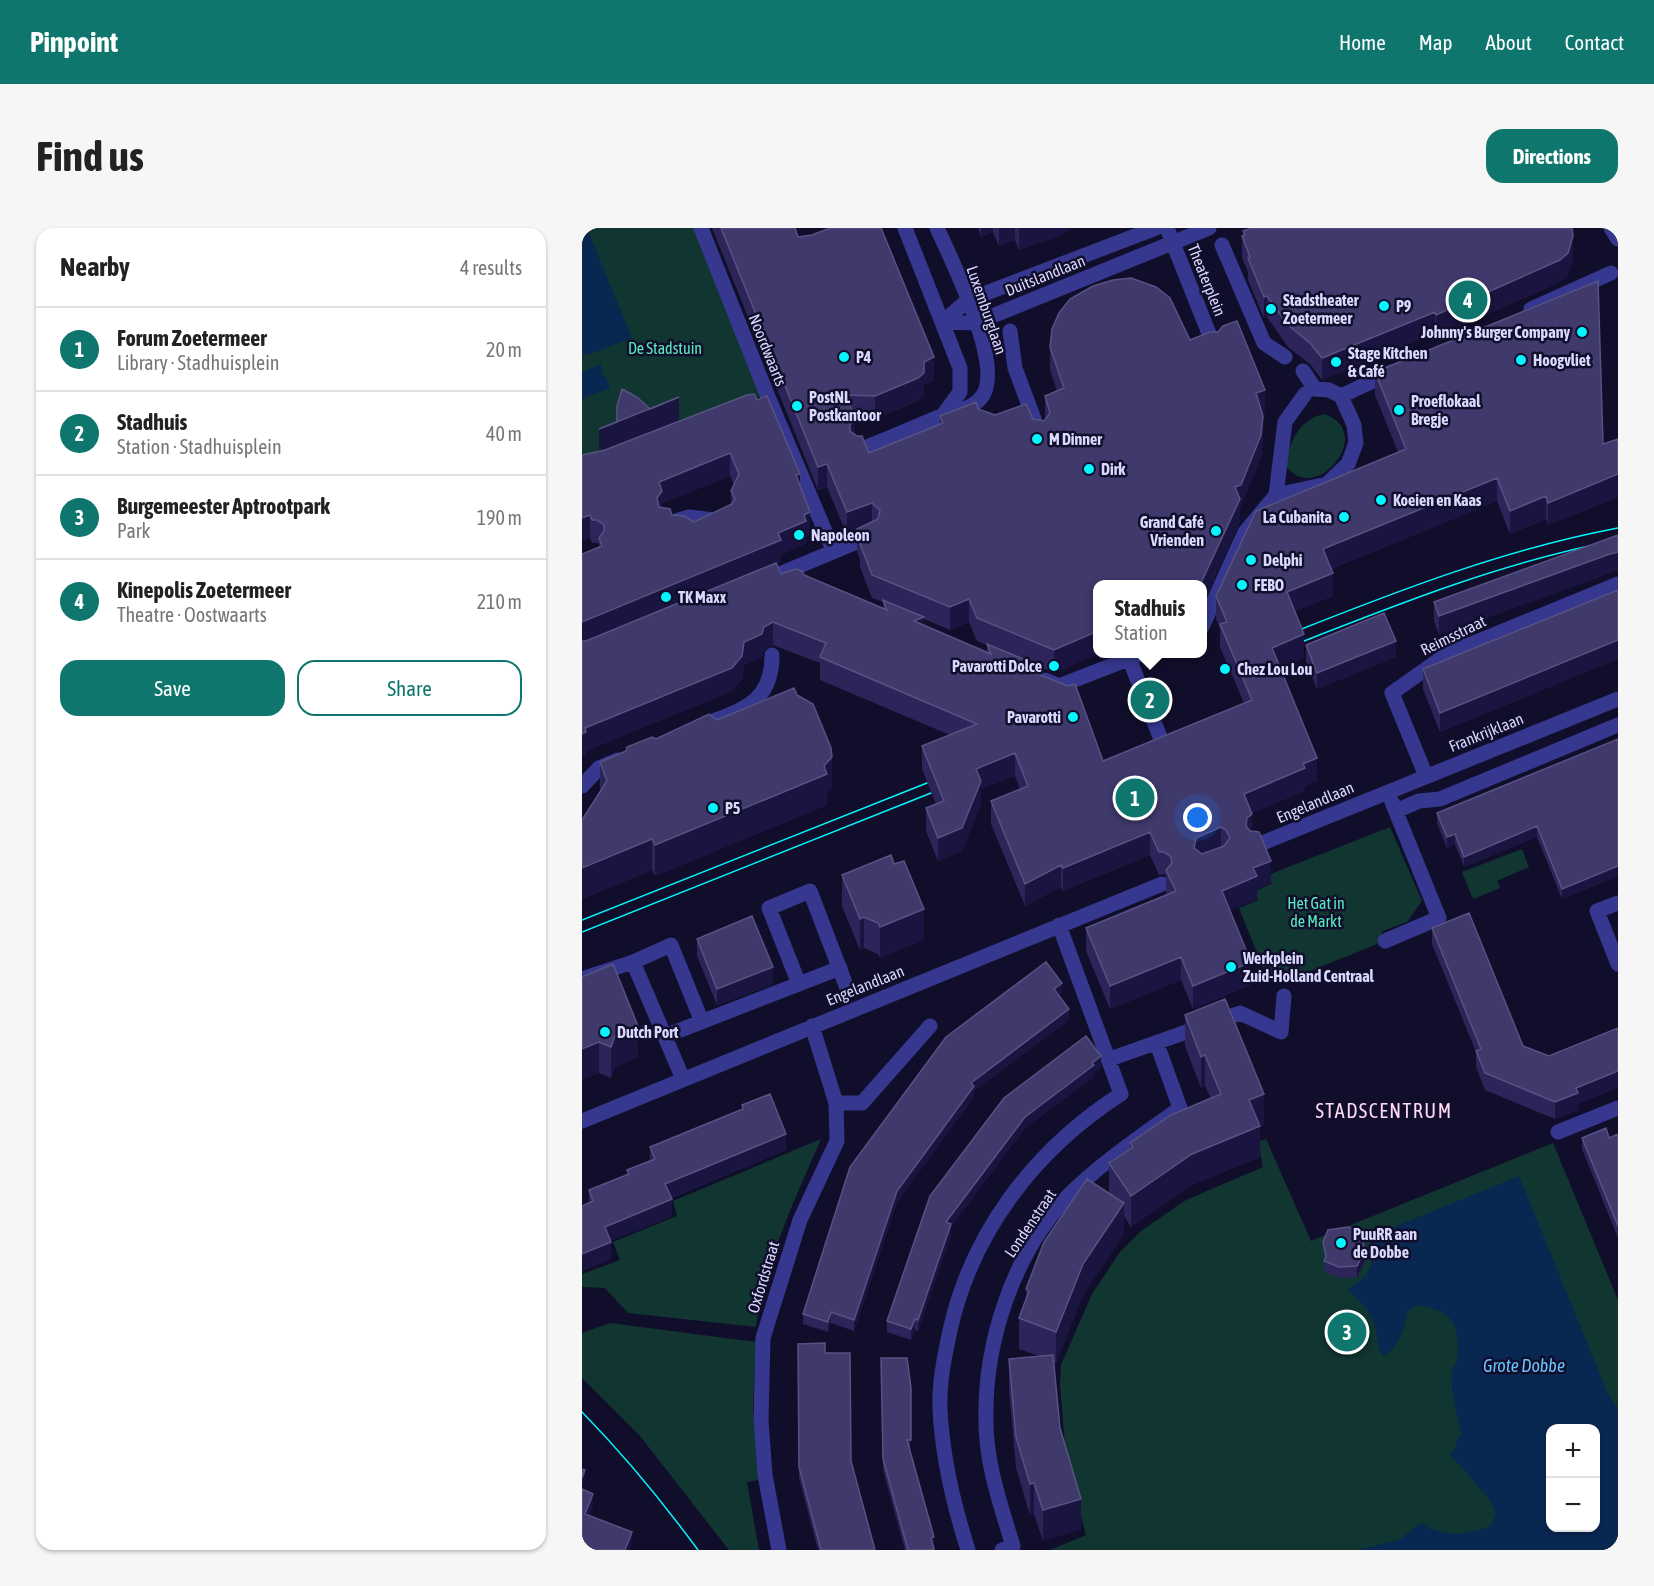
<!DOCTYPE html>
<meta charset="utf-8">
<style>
:root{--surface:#fff;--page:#f6f6f6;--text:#222;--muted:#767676;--line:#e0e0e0;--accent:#0f766e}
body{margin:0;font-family:"Asap Condensed",sans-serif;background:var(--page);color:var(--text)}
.controls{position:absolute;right:18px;bottom:18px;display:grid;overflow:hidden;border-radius:12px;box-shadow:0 2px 4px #0004}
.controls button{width:54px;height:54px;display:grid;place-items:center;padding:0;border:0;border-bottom:2px solid var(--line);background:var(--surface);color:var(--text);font:30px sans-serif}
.you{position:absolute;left:616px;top:590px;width:21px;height:21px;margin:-15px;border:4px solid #fff;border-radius:50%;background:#1a73e8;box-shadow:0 0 0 9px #1a73e833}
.badge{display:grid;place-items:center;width:39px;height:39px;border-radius:50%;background:var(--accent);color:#fff;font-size:20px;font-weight:700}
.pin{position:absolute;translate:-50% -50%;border:3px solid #fff;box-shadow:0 2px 6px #0006}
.popup{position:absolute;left:511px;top:352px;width:114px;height:78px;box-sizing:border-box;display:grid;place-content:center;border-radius:12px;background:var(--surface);filter:drop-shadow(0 2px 4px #0005);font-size:20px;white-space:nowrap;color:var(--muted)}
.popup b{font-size:22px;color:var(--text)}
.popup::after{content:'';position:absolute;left:50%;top:100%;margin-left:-12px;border:12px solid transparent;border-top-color:var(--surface)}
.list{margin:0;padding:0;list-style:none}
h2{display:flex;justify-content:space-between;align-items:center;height:78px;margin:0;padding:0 24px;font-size:26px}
h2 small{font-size:20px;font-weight:400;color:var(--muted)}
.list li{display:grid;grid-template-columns:39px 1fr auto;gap:18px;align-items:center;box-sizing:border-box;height:84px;padding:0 24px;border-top:2px solid var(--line)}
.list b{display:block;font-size:22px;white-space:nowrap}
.list p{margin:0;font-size:20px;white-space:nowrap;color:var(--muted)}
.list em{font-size:20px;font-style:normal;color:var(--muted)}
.actions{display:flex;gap:12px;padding:18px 24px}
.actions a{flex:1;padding:14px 0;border:2px solid var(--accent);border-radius:18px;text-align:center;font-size:21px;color:var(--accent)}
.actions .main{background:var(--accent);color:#fff}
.map{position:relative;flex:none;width:1036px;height:1322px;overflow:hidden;border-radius:18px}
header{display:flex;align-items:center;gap:36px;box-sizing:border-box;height:84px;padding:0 30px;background:var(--accent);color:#fff}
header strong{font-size:28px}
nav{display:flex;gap:33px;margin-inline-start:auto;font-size:21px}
.intro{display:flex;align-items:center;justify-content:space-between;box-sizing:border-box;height:144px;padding:0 36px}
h1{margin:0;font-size:42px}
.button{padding:15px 27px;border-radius:18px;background:var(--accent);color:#fff;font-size:21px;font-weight:700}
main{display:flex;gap:36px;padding:0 36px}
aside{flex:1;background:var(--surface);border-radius:18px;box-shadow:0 2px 4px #0004}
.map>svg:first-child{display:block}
.green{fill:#113632;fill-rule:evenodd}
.water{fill:#082751;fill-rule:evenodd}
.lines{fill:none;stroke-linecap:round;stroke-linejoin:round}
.minor{stroke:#35388e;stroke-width:15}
.tram{stroke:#04f7ff;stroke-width:1.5}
.wall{fill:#2d255a;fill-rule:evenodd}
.shaded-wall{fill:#1a1440}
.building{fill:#40396c;stroke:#585283;stroke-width:1.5;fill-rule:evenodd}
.poi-dot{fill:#04f7ff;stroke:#110e2b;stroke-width:2}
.labels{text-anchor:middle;stroke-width:5;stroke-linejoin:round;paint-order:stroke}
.street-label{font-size:16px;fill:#dad8ff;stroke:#110e2b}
.poi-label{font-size:16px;font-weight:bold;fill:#dad8ff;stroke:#110e2b;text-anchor:start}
.park-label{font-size:16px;fill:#58ebbc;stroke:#110e2b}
.water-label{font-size:18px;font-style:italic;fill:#66c3ff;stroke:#110e2b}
.quarter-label{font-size:20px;letter-spacing:1.5px;fill:#ffdaf4;stroke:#110e2b}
</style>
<header>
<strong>Pinpoint</strong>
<nav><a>Home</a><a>Map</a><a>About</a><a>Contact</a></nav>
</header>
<div class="intro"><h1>Find us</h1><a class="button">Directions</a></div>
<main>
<aside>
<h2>Nearby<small>4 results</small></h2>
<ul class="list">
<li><span class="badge">1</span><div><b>Forum Zoetermeer</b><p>Library · Stadhuisplein</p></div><em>20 m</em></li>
<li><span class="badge">2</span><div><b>Stadhuis</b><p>Station · Stadhuisplein</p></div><em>40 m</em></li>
<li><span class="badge">3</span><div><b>Burgemeester Aptrootpark</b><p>Park</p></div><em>190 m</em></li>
<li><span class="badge">4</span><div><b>Kinepolis Zoetermeer</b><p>Theatre · Oostwaarts</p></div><em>210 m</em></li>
</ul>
<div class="actions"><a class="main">Save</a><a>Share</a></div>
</aside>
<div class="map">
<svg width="1036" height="1322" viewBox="0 0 1036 1322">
<rect width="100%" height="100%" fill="#110e2b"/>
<path class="green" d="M0,0H121L192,163L0,243Z
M742,186C795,203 734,279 704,238C706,216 717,191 742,186Z
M808,599L840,673L825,694L801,703L795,716L704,753L684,747L657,680L676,672L673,663L690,656L686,647Z
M940,621L947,639L915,653L918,660L891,671L880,644Z
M239,911C212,973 184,1032 174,1099L46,1085L23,1060L0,1059V1046L38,1032L31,1014L95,988L91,973Z
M684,911L729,1013L971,915L1036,1072V1322H468L504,1307L484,1230L478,1156L479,1137L510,1066L538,1024L559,1003L604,972L681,939L676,914ZM969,1200H1014V1300H969Z
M28,1095L174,1114L171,1180L176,1252L165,1254L177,1322H147L58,1208L0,1150V1105Z"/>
<path class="water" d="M6,3L50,110L3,128L0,121V6Z
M19,136L20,147H23L28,160L0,171V144Z
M937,948L1026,1166L1036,1182V1322H776L817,1312L839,1295C864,1310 880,1308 908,1298L914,1286L907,1271L869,1227L879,1205C875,1183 868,1168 870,1145C870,1140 874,1137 875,1132C879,1097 871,1082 835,1077L825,1084C823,1099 816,1121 801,1128C795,1118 796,1111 794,1101C791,1085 777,1072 765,1062C792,1044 792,1040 788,1009ZM1014,1200V1300H969V1200Z"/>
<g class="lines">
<path class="minor" d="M119,0L186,169L251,322
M323,0L378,140V164L361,187
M585,0L632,118
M1029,0L1036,11
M640,17L682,115L703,129
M949,81L1029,45
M361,94L393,95L627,0
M361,94L386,72L574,0
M428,103L433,140L458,207
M721,143L733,161L747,162L759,168
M277,222C304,212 330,200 357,189C371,183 387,183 398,171C426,144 369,31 355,0
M694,267L703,194L723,166
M87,295L107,289L140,293
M181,353L289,308
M620,399L663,304L694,267L745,256L766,236L774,215L772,197L759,168L810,144
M547,430L582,519
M463,452L477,458L559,426
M116,499C157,482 190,478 190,427
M844,548L810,465L865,426L1036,356
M0,558L17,540L36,532
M814,583L837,573L858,571L1036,497
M673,618L1036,471
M1036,675L1015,683L1036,736
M803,713L857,690L810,574
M51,734L101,851
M0,751L51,734L89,717L120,794
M217,756L187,680L228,663L265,760
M83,808L258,740
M528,831L658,785L699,804L702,768
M254,875H280L348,798
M0,893L580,656
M976,904L1036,880
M197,1322L183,1247L179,1192L181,1110L218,992L255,913L254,875L230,798
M386,1322C371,1275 360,1229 358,1180C357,1156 362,1131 367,1107C388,1006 452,922 539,866L477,697
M420,1322L431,1318C419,1278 404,1236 404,1194C402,1115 431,1025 487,967C520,934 560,908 598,880L575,816"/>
<path class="tram" d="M712,404C818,362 924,321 1036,300
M717,415C821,374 925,333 1036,312
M0,692L345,555
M0,704L349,565
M0,1184C42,1227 80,1273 116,1322"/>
</g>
<path class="wall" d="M130,0H213L216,9L352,152L342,157V168L336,173L293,191L273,190V207L287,225L358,196V188L396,181L413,187L462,193L463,192V168L475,163L468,142V119L608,112L683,185L680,186L681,211L679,230L658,280V294L621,375V357H516V426L472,445L446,434V442L521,533L662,475L638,419V401L634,391V368L816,224L793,167V144L1021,216L1036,211V269L966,297L964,291L928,306L915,273L749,341L751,368L713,383L722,429L698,440L735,553L723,558V563L669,585L670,603L689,656L675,661V671L648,682L669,757L611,781L599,752L528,781L504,723V700L585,667L584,665V648L582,646L577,647L568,627L481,663L479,659L443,678L409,596V573L438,561L433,548L399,561V576L380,623L356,633L344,603V580L354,576L340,541V518L368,507L238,452V435L191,417L182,422L180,429L162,437L160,451L150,463L4,523V527L0,529V326L17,319V316L15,315H10L8,310L0,313V227L17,223L35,194V178L68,181L97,193L218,257L228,307L224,309V315L199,327V334L195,336L199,346L222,347L301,380V374L290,370L278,339V331L275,324V304L265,307L245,259L236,262ZM148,248L152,257L149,263V277L112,294L90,287L80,279V275ZM342,391L368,402L387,394L395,413L405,417V424L342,398Z
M396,0H486V3L477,8L437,22L433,12L417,18L411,4L399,9Z
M661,3L991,30L986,46L978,54L854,109L853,105L740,152L729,137L706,119L685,89L682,90L666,52V44L660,30V8H661Z
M1025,346L857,407L852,393V374Z
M1036,362V431L858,504L841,461V441Z
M724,417L814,429L735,461L724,434Z
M135,492L250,560L245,565V577L73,648L70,642L0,671V592L18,564V534L74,511Z
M1036,511V648L980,671L955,609L882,639L873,616L865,620L855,595V585Z
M260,647L342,712L298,730L296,726L282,720L278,722L260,678Z
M850,700L941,818L967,828L1036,800V859L996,876V882L973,891L903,862L894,839V824L850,716Z
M115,711L191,756L135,777L115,728Z
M0,749L56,829L33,839L29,850L17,845Z
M480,765L477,767L487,792L392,863V869L315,974L272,1103L249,1095L246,1104L221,1096V1086L364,809Z
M603,787L682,897L678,898V929L610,957L549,999L542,988V1006L501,1067L474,1135L472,1134L478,1200L499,1301L461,1313L452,1286L448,1287L434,1240L427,1162V1131L457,1128L437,1121V1090L444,1073V1061L527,965V935L548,920V915L629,871L623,858L619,860L603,818Z
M519,840L512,845V849L443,900L369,999V1007L336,1103L333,1102L329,1112L305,1104V1093L348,968Z
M160,877L204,922L89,970L90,988L28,1013L29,1031L0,1043V978L7,975V962L45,947V942L68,933V919L160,881Z
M1036,906V1010L1000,921V910H1027Z
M741,1014L782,1035L775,1049L757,1050L742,1044L743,1031Z
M216,1116L243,1125L269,1233L293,1322H236L217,1250Z
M299,1130L329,1160L328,1223L352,1309V1322H323L301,1242Z
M0,1261L11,1277L7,1288L50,1315L47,1322H0Z"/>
<path class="shaded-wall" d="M399,0H411V4L399,9Z
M417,0H433V12L417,18Z
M437,0H486V3L477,8L437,22Z
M991,8V30L986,46L978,54L854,109V87Z
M685,68V89L682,90V69Z
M853,84V105L740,152V130Z
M352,129V152L342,157V168L336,173L293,191V168L342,134Z
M683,162V185L674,188V165Z
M97,169V194L17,226V201Z
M681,188V211L679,230L658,280V294L621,375V357H618L653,259Z
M273,190V213L268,220V197Z
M148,225V248L80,275V286L75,293V270L77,254Z
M245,236V259L236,262V239Z
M218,246V269L214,247Z
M1036,246V269L966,297V275Z
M915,250V273L741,344V321Z
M964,268V291L928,306V283Z
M290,275V298L275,301V304L265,307V284Z
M228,284V307L224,309V315L199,327V334L0,416V394L196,305L222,287Z
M8,287V310L0,313V290Z
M1036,324V343L1025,346L857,407V388L1025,327Z
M751,345V368L705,386V364Z
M387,371V394L368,402V379Z
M342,389V412L332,393Z
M191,394V417L182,422L180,429L162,437L160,451L150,463L4,523V527L0,529V506L3,500L162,414L182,399Z
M516,403V426L472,445V422Z
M722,406V429L690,443V420Z
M1036,412V431L858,504V485Z
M814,413V429L735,461V445Z
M446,433V455L433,437Z
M433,525V548L399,561V576L380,623L356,633V610L394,541Z
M250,529V560L245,565V577L73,648V617L242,538Z
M735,530V553L723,558V563L662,588V566L721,536Z
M670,586V609L664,598L665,590Z
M955,598V609L882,639V629Z
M639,599V622L614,633L612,620L614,610Z
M568,604V627L481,663V640Z
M873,606V616L865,620V609Z
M70,611V642L0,671V640Z
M689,633V656L675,661V671L640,686V663L671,640Z
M479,637V659L443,678V656Z
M1036,638V648L980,671V661Z
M342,681V712L298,730V699Z
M282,689V720L278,722V691Z
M599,729V752L528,781V758Z
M669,734V757L611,781V758Z
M191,739V756L135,777V761Z
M480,755V765L472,771V761Z
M487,781V792L392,863V869L315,974L272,1103V1092L315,963L389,855Z
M56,798V829L33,839L29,850V819L33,808Z
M17,814V845L0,852V821Z
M623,827V858L619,860V829Z
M519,828V840L512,845V849L443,900L369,999V1007L336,1103V1092L364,994L443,889Z
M1036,843V859L996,876V882L973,891V874L994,860Z
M682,866V897L678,898V929L610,957L549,999V968L667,872Z
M204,906V922L83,972V956Z
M90,971V988L23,1015V999Z
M542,975V1006L501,1067L474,1135V1104L501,1036Z
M29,1014V1031L0,1043V1026Z
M782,1024V1035L775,1049V1038Z
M249,1084V1095L246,1104V1094Z
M333,1091V1102L329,1112V1101Z
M3,1242V1253L0,1261V1250Z
M452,1255V1286L448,1287V1256Z
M11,1266V1277L3,1297V1286Z
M499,1271V1301L461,1313V1282Z
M50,1304V1315L47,1322H43Z
M352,1309V1320L349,1310Z"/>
<path class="building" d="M139,0H213L216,9L230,7L248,0H299L352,129L342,134V145L336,150L293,168L264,167L273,190L268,197V203L275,208H280L287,225L361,195L358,188L394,174L396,181L413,187L444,176L451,191L462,193L468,185L463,168L482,160L468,119L470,101L477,85L488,71L511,58L531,52L549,50L574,59L588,70L608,112L628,104H636L641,98L655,93L683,162L674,165L681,188L679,207L659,257L653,259L658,271L618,357H516V403L472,422L395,390L387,371L368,379L290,347L278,316L279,312L275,301L296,291L298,282L290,275L265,284L245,236L236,239Z
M670,0H990L991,8L986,25L978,32L854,87L853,84L740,130L729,116L706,97L685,68L682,69L666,30L668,29L660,8L663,7L661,3Z
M1016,53L1021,216L1036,211V246L966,275L964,268L928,283L915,250L741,321L751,345L705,364L722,406L690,420L735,530L721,536L723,540L662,566L670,586L665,590L664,598L668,603L677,604L689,633L671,640L675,648L640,663L669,734L611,758L599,729L528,758L504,700L594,663L584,642L590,635L589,629L582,624H577L568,604L481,640L479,637L443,656L409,573L446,558L433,525L394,541L399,553L380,600L356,610L344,580L362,573L340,518L395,496L238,429L244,415L191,394L182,399L180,406L162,414L160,428L150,440L3,500L4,504L0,506V413H4L194,335L199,346L213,341L220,343L222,347L305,382L301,372L342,389L332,393L409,426L405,416L446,433L433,437L486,458L493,456L521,533L670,472L638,396L645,394L634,368L674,283L824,221L793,144ZM639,599L644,602L648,610L642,618L620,626L612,620L614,610Z
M40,161L55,169L68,181L97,169L17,201L35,194V178Z
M172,166L175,172L185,168L218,246L214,247L228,284L222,287L224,293L196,305L199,312L0,394V326L20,318L17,310L22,303V297L15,292H10L8,287L0,290V227L23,222L165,167ZM148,225L157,246L149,263L153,271L150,276L112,294L102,288L90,287L88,281L77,279L75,270L80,263L77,254Z
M1036,307V324L1025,327L857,388L852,374Z
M1036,362V412L858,485L841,441Z
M802,385L814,413L735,445L724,417Z
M212,460L215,467L231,476L249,520L250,529L242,538L245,546L73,617L70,611L0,640V592L25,553L18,534L44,523L45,519L70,509L74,511L127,486L135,492Z
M1036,511V638L980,661L955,598L882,629L873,606L865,609L855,585Z
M309,627L312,636L322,633L342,681L298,699L296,695L282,689L278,691L260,647Z
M887,685L941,818L967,828L1036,800V843L994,860L996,865L973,874L903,845L894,823L899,821L850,700Z
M170,688L191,739L135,761L115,711Z
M464,734L480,755L472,761L487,781L389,855L392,858L315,963L272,1092L249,1084L246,1094L221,1086L268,939L364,809Z
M31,736L56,798L33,808L29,819L17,814L0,821V749Z
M643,771L682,866L667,872L678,898L610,926L549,968L527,935L551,919L548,915L589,887L639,866L623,827L619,829L603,787Z
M504,808L519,828L510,835L512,837L443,889L364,994L369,996L336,1092L333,1091L329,1101L305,1093L348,968L422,870Z
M188,866L204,906L83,956L90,971L23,999L29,1014L0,1026V978L11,973L7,962L47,946L45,942L73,931L68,919L161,881L160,877Z
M1024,900L1027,910L1036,906V998L1000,910Z
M505,951L542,975L501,1036L474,1104L437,1090L447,1063L444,1061L462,1014Z
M766,999L781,1005L782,1024L775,1038L757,1039L742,1033L744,1028L741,1014L746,1002Z
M243,1115V1125H268L269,1233L293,1322H239L217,1239L216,1116Z
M471,1127L478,1200L499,1271L461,1282L452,1255L448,1256L434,1209L427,1131Z
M299,1130H325L329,1160V1212H325L352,1309L349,1310L352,1321L347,1322H326L301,1231Z
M0,1241L3,1242L0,1250Z
M0,1261L11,1266L3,1286L50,1304L43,1322H11L0,1318Z"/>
<g class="poi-dot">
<circle cx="802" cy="78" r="6"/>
<circle cx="689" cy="81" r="6"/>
<circle cx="1000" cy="104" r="6"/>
<circle cx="262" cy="129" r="6"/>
<circle cx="939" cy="132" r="6"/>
<circle cx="754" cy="134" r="6"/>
<circle cx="215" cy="178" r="6"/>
<circle cx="817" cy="182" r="6"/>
<circle cx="455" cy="211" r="6"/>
<circle cx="507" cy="241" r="6"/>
<circle cx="799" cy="272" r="6"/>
<circle cx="762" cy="289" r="6"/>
<circle cx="634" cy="303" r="6"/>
<circle cx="217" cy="307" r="6"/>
<circle cx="669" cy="332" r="6"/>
<circle cx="660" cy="357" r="6"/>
<circle cx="84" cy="369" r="6"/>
<circle cx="472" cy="438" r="6"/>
<circle cx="643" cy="441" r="6"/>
<circle cx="491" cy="489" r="6"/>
<circle cx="131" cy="580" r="6"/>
<circle cx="649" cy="739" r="6"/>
<circle cx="23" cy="804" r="6"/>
<circle cx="759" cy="1015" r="6"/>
</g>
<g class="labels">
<g class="street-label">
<text transform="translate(463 47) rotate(-22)" y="6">Duitslandlaan</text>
<text transform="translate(625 52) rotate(68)" y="6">Theaterplein</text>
<text transform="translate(405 82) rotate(71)" y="6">Luxemburglaan</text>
<text transform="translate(186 122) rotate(68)" y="6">Noordwaarts</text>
<text transform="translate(871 407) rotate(-26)" y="6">Reimsstraat</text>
<text transform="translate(904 504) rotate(-22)" y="6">Frankrijklaan</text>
<text transform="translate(733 574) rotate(-23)" y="6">Engelandlaan</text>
<text transform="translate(283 757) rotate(-22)" y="6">Engelandlaan</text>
<text transform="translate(448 995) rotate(-56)" y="6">Londenstraat</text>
<text transform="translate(181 1049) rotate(-73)" y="6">Oxfordstraat</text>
</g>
<g class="poi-label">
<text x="701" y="78">Stadstheater<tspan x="701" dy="18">Zoetermeer</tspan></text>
<text x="814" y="84">P9</text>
<text x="988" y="110" text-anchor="end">Johnny's Burger Company</text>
<text x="766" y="131">Stage Kitchen<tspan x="766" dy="18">&amp; Café</tspan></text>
<text x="274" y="135">P4</text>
<text x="951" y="138">Hoogvliet</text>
<text x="227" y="175">PostNL<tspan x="227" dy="18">Postkantoor</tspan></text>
<text x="829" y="179">Proeflokaal<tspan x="829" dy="18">Bregje</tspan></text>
<text x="467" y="217">M Dinner</text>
<text x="519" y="247">Dirk</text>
<text x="811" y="278">Koeien en Kaas</text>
<text x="750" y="295" text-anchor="end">La Cubanita</text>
<text x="622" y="300" text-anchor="end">Grand Café<tspan x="622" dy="18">Vrienden</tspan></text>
<text x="229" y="313">Napoleon</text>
<text x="681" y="338">Delphi</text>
<text x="672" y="363">FEBO</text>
<text x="96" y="375">TK Maxx</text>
<text x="460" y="444" text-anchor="end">Pavarotti Dolce</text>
<text x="655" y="447">Chez Lou Lou</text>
<text x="479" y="495" text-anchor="end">Pavarotti</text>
<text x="143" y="586">P5</text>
<text x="661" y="736">Werkplein<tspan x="661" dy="18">Zuid-Holland Centraal</tspan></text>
<text x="35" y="810">Dutch Port</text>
<text x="771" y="1012">PuuRR aan<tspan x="771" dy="18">de Dobbe</tspan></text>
</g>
<g class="park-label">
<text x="83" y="126">De Stadstuin</text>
<text x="734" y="681">Het Gat in<tspan x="734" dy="18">de Markt</tspan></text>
</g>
<g class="water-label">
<text x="942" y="1144">Grote Dobbe</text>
</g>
<g class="quarter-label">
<text x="802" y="890">STADSCENTRUM</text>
</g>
</g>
</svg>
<div class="controls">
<button>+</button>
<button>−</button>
</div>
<div class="you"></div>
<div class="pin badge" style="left:553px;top:570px">1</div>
<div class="pin badge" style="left:568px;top:472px">2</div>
<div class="popup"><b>Stadhuis</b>Station</div>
<div class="pin badge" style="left:765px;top:1104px">3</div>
<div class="pin badge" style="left:886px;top:72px">4</div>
</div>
</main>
